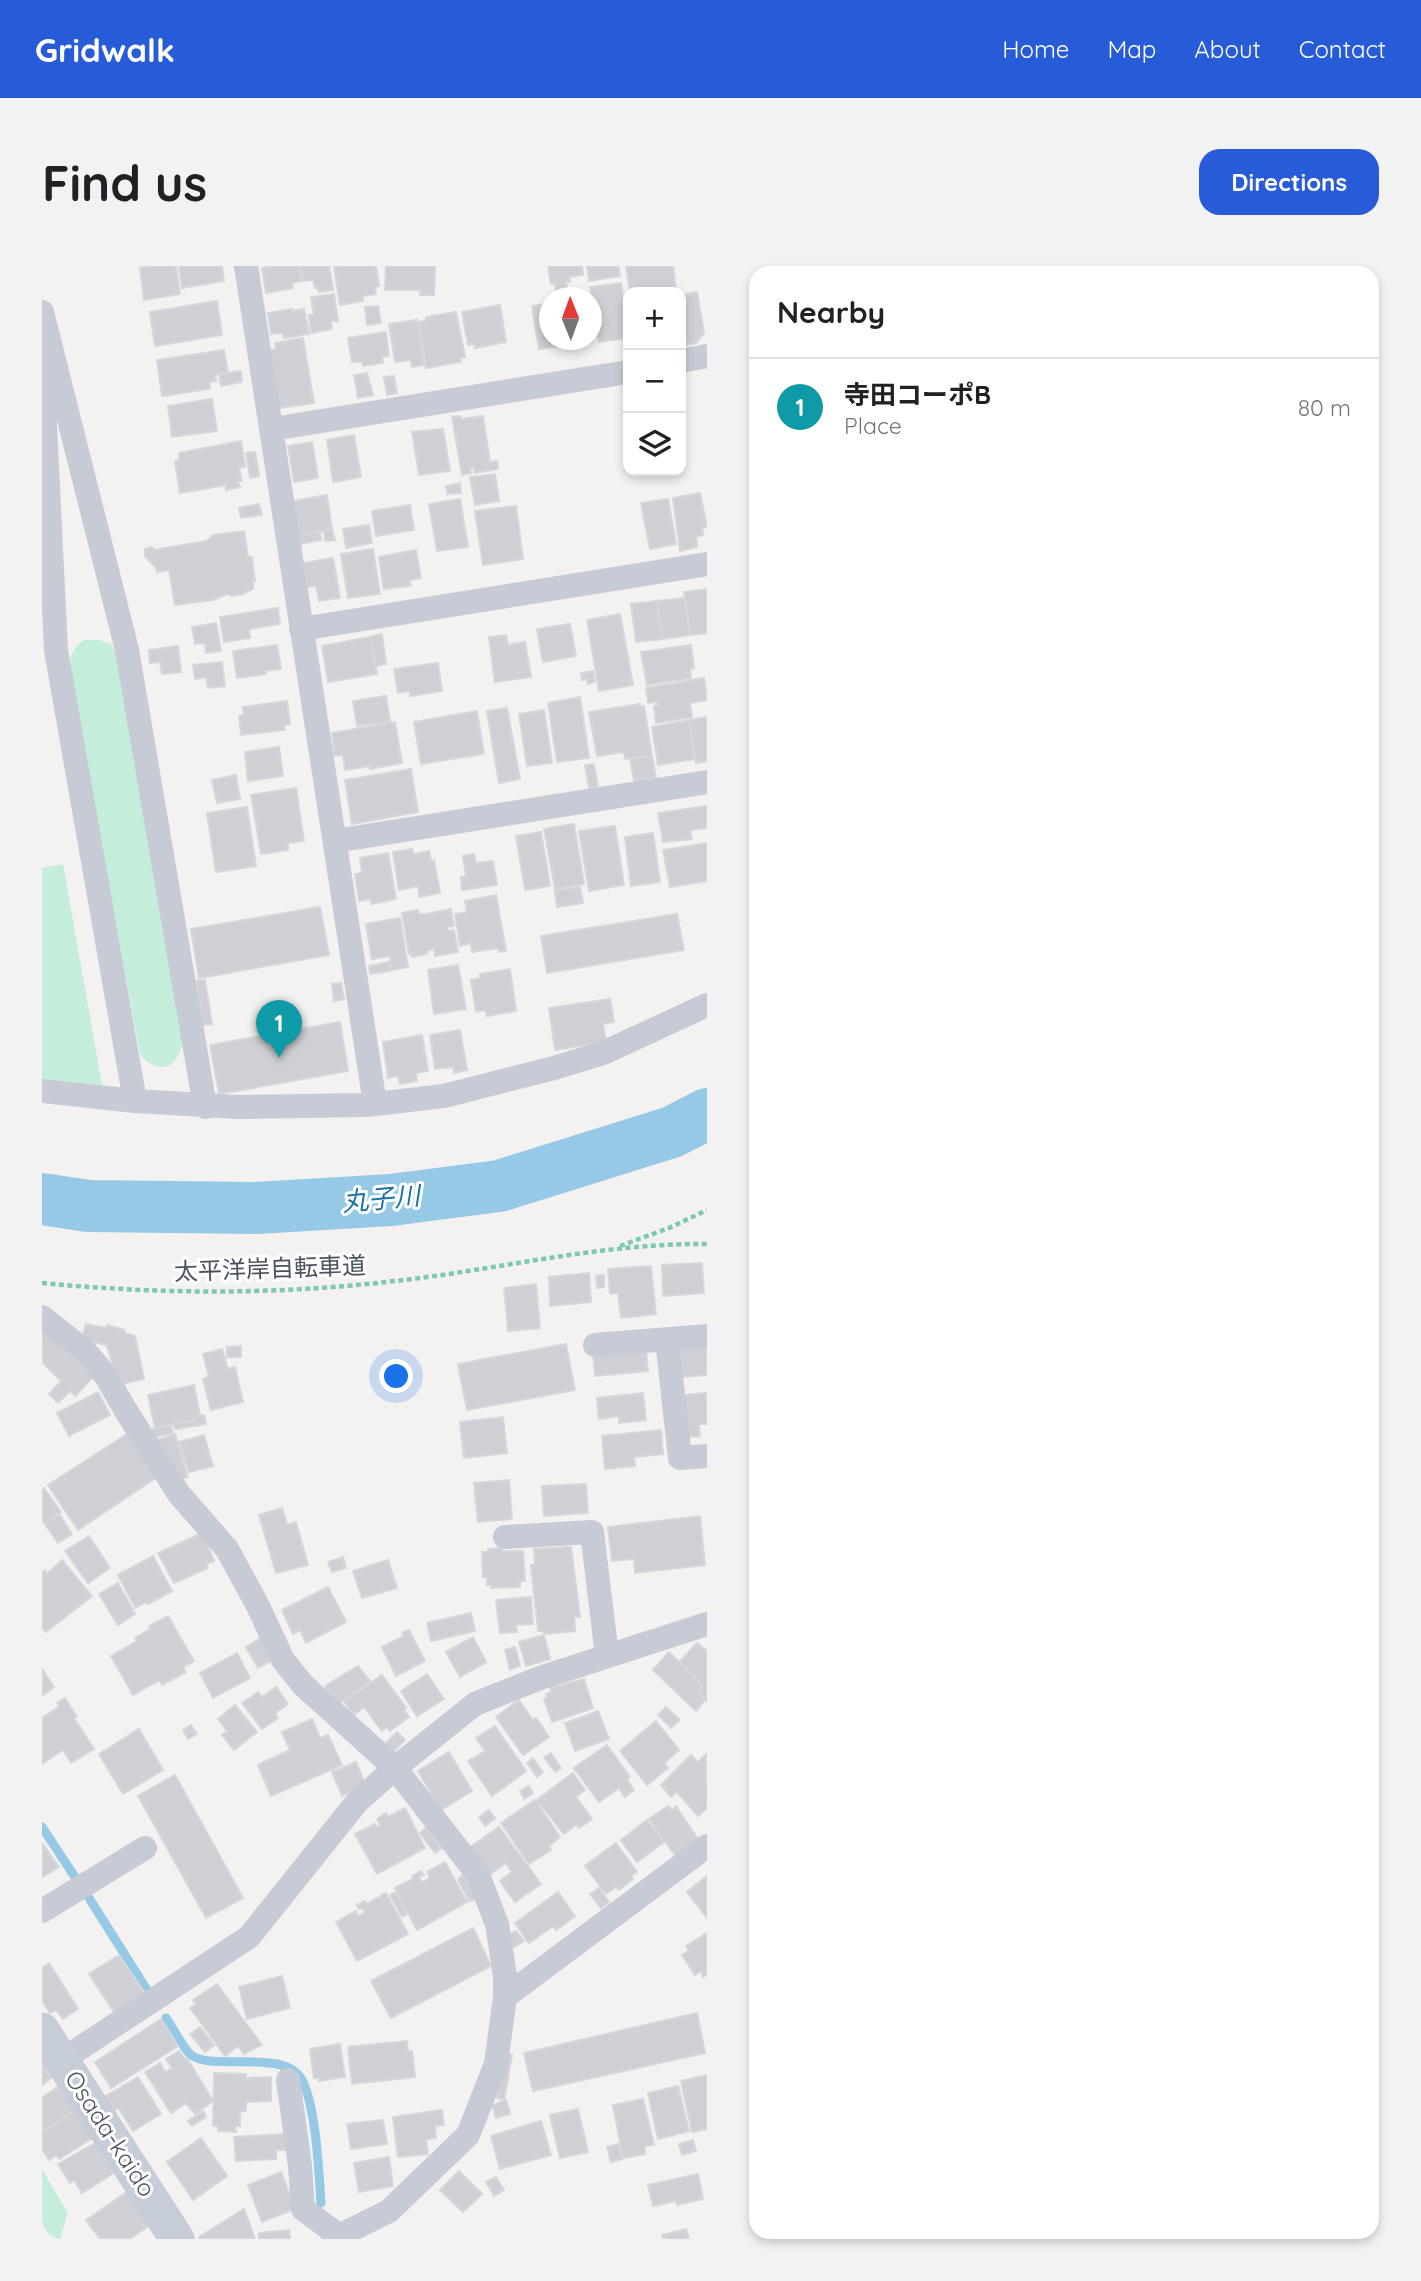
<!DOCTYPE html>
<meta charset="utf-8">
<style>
:root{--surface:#fff;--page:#f2f2f2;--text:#202124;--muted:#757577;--line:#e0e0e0;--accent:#275bd7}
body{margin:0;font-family:Quicksand,"Noto Sans JP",sans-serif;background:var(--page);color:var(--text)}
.controls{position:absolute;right:21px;top:21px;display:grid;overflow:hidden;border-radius:14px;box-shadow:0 4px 10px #0003}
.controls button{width:63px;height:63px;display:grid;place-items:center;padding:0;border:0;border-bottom:2px solid var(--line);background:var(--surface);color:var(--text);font:35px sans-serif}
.compass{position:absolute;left:497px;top:21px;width:63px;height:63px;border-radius:50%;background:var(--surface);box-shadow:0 4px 10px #0003;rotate:359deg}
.you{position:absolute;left:355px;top:1111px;width:24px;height:24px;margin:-18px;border:5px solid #fff;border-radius:50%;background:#1a73e8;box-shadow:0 0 0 10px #1a73e833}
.badge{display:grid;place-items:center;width:46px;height:46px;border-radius:50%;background:var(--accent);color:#fff;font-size:23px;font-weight:700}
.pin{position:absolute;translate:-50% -58px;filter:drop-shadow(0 2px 4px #0008)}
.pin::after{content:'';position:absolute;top:37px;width:24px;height:21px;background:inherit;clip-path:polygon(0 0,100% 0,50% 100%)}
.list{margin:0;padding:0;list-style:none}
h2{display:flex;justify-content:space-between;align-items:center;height:91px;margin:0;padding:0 28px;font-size:30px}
h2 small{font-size:23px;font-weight:400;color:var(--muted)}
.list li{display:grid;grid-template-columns:46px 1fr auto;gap:21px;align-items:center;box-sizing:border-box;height:98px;padding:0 28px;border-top:2px solid var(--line)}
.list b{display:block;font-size:26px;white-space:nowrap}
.list p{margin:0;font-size:23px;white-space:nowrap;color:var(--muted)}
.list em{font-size:23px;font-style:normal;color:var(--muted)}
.icon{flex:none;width:38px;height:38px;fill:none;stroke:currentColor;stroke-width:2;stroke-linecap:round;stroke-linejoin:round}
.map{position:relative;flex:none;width:665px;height:1973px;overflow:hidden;border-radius:21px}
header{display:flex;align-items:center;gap:42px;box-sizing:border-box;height:98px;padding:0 35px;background:var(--accent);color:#fff}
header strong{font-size:33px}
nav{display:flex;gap:38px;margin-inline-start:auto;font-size:24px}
.intro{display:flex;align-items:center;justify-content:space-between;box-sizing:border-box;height:168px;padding:0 42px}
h1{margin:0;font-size:49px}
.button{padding:18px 32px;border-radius:21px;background:var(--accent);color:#fff;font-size:24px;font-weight:700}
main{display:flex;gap:42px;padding:0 42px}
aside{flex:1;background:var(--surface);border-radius:21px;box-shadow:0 4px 10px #0003}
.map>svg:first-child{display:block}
.green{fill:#c4edda}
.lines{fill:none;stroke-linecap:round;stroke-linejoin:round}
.stream{stroke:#95c9e6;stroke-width:9}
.river{stroke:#95c9e6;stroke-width:52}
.building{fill:#cfd0d5;stroke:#d6d7dc;stroke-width:2}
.path{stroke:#7ec8af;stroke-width:4.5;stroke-dasharray:5 3.5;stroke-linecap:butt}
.street{stroke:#c6cbd5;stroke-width:24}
.secondary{stroke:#c6ccd8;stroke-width:35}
.labels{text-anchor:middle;stroke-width:6;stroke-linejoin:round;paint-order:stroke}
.street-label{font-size:24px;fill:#4a525d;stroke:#fff}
.water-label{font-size:26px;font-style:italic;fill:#1872a3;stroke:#fff}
</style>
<header>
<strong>Gridwalk</strong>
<nav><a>Home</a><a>Map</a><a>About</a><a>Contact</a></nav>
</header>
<div class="intro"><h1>Find us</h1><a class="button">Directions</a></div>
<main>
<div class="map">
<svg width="665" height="1973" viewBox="0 0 665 1973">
<rect width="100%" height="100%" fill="#f3f2f1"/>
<path class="green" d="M42,374H58L70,379L77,393L141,770C139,800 119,813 98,788L29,415C27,396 26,386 42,374Z
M21,598L60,819L0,813V602Z
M0,1903L26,1947L18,1973H0Z"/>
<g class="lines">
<path class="stream" d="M0,1561L35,1614
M47,1632L105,1724
M124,1752C132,1763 139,1779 148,1788C169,1807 242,1781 260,1814C274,1841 277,1906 279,1937"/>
<path class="river" d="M0,933L46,940L214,942L349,934L457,920L630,866L665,848"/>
</g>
<path class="building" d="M109,0H134L138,28L102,34L98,2Z
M137,0H180L182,15L140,22Z
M230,0H257L259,15L250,17L251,22L224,27L220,2Z
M259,0H287L291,24L277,26L276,22H273L271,14L261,15Z
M300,0H334L337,20L333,21L334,28L321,30V35L298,39L292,1Z
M344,0H393L392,29H378V24H343Z
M506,0H540L541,9L527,11L528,16H524L525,22L514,24L513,18H509Z
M545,0H576L578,10L547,15Z
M584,0H631L634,25L588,26Z
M579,17L586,72L557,76L548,21Z
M655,26L662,67L654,77L639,80V29Z
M292,28L296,55H289L290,63L269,67L267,49H272L269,31Z
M175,35L180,69L113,80L108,46Z
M508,37V74H550V70V75L497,83L490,40Z
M458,39L464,76L433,82L432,78L426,79L420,46Z
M336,40L339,57L325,59L323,41Z
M250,43V45L262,43L267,68L242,72L241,67L229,68L226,47Z
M414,46L423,91L419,92V96L384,102L377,56L384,54V51Z
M375,54L382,99L370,101L369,94L353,96L347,58Z
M344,66L347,90L340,91L341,97L321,100L320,96H310L306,72Z
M261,72L272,137L237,142L227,84L234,83L233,77Z
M182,84L186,107L173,109L174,115L167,116L168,123L120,130L115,94Z
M199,105L200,116L179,120L177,108Z
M325,107L331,129L316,132L312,109Z
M352,110L355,127L345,129L342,111Z
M170,133L175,165L130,171L126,140Z
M419,150V153L441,150L448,196L455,195L456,203L432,207V201L428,203L429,207L420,209L410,151Z
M401,163L408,205L377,209L370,166Z
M312,169L319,211L291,216L285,174Z
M199,175L203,201L197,202L200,215L196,216L198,221L184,224V219L138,227L133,195H137V187Z
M270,176L276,212L252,216L246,180Z
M213,186L217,210L208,212L204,187Z
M453,208L457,235L433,239L428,211Z
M418,217L419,227L405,228L404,220Z
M658,227L665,261L660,262L661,269L654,271L655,281L638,285L631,232Z
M285,229L290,263L257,270L251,235Z
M418,233L426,281L395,285L387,238Z
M626,233L634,278L608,283L599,237Z
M217,238L220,249L199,252L197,242Z
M368,239L372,264L334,270L330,245Z
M474,240L481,293L441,299L433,245Z
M327,259L330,277L304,282L301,263Z
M290,263L293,274L283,275L282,265Z
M202,265L206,291H210L213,315H211V323L201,328L190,330L185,328L171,334L133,339L127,304L115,306L114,302L103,290V283L110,281L111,284L165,275L171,269Z
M278,266L279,274L258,278L257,270Z
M331,283L338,328L306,332L299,288Z
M374,284L379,312L367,314L369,320L342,323L337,291Z
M291,292L298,332L277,335L274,320L265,321L261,297Z
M665,323V367L648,369L642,326Z
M643,332L648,369L620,373L615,335Z
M615,335L620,373L594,376L589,338Z
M236,342L238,358L207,363L208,372L182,376L178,351Z
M578,348L591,419L557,425L545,354Z
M174,357L179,385L164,387L163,377L153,378L150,361Z
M528,358L534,390L501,396L495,363Z
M340,368L344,398L333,400L328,371Z
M464,369L466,379L483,376L489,411L453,416L447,371Z
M328,371L335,408L286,416L280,380Z
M235,379L239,403L223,405L224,408L195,412L191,385Z
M649,379L652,402L648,403L649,412L605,419L599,386Z
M136,380L139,406L120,408L118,396L108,397L107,384Z
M180,396L183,420L166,422L164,411L153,413L151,399Z
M396,397L400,425L368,430V425L356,427L352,403Z
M551,405L553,416L546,418L545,413L540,414L539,407Z
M662,412L665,434L648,437L650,451L614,457L612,440L616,439L615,436L606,437L604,422Z
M344,430L348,455L315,460L311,435Z
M538,431L547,492L515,496L506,437Z
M245,435L248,458L242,459L243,464L199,469L197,450L202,449L201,441Z
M598,438V441L602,440L610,490L583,493L582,486L555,490L547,446Z
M465,442L478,513L457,517L445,445Z
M502,444L510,497L485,500L477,448Z
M435,445L442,488L379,498L372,456Z
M665,451V495L654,497L647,454Z
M647,454L653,493L616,499L610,461Z
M353,456L360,497L328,503V500L303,504L301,489L292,490L290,467Z
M237,481L241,510L206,515L203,486Z
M610,490L614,512L592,515L588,492Z
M552,498L556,520L547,522L543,499Z
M369,503L376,546L310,558L303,514Z
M194,509L198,533L175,537L170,514Z
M254,522L262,575L246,577V584L219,588L209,529Z
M665,540V562L648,564L650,573L621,576L616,547Z
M205,541L214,600L174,606L165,547Z
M532,558L542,618L513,623L502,563Z
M573,560L582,619L547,625L537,565Z
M499,566L508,620L483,624L474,570Z
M611,567L618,616L589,620L583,571Z
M665,577V615L628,621L621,584Z
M370,583L372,588L387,585L389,595L392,594L398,627L377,631L376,620L357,624L351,586Z
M346,587L354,633L329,638V633L317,635L313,608L320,607L318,592Z
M432,588L434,597L451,595L455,619L420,624L419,611H424L421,590Z
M538,621L541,637L515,641L513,625Z
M454,629L464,685L457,686L456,682L430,686L429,677L418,680L413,648L425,646L423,635Z
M278,641L287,689L157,712L149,663Z
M409,643L412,660L405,661L406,665L412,664L416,686L393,690L392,683L385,685V688L370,691V687L367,688L360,647L376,644V648H385Z
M635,648L642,684L505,707L499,670Z
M358,652L366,701L350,704L348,690L330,693L324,658Z
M347,696L348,705L328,708L327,700Z
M416,699L424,743L392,748L386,704Z
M468,703L474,745L445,750L444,744L434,746L429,714L438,712V708Z
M163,714L170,758L161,759L154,715Z
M299,717L302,733L292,735L290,718Z
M568,733L572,756L561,758L564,776L513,784L507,742Z
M298,756L306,805L177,828L168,779Z
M418,764L425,804L412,807L411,801L393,803L388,769Z
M380,769L386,805L374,807L375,815L358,818L356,810L346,812L341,776Z
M660,997L662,1027L621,1030L620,999Z
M609,1000L614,1048L579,1052L576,1027L568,1028L566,1003Z
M547,1007L549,1036L508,1040L507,1011Z
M562,1009V1021L555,1022L554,1010Z
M494,1018L498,1062L466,1065L462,1022Z
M44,1058L64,1062L65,1059L83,1064V1067L93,1070L102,1113L80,1118L73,1109L65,1079L42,1074L40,1071Z
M0,1061L51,1111L33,1130L28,1125L16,1137L7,1128L19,1115L0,1096Z
M524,1078L533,1124L425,1144L416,1098Z
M199,1080V1091H185V1081Z
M665,1080V1109L640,1111L637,1083Z
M180,1083L186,1103L193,1101L201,1136L169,1144L161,1113L167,1111L161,1088Z
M604,1084L606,1105L553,1110L551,1088Z
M152,1119L158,1149H162L164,1158L153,1160V1154L113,1162L106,1129Z
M56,1126L68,1149L27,1170L15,1147Z
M601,1127L604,1154L577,1157V1150L557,1153L555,1132Z
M665,1127V1158H657L658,1170L644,1171L642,1129Z
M461,1151L465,1187L422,1192L418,1156Z
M153,1154V1160L133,1163L132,1158Z
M129,1159L131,1167L112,1171L111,1163Z
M619,1164L621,1188L592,1191L593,1200L563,1203L560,1170Z
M88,1166L118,1209L36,1264L6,1219Z
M133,1168L146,1211L137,1213L113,1175Z
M162,1169L171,1200L147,1206L137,1176Z
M467,1214L470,1253L436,1256L432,1217Z
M544,1218L546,1247L502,1250L500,1220Z
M2,1222L19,1246L3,1258L0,1254V1224Z
M240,1242L245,1259L254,1256L266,1299L234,1307L217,1249Z
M17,1248L30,1268L16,1277L3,1258Z
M658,1250L663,1299L593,1307L592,1293L570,1295L566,1261Z
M160,1267L172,1295L164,1298L166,1302L132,1317L116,1287Z
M47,1270L68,1302L46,1317L23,1285Z
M529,1281L538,1351H532L533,1365L502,1368V1365H496L489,1299H493L492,1283Z
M460,1282V1285H481L483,1315H478V1321L449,1322V1319H445V1311H441L440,1286H446V1283Z
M111,1290L130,1325L106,1338L104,1336L93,1342L76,1309Z
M301,1291L304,1302L290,1306L286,1296Z
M20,1294L50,1330L4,1366L0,1362V1307L3,1304L5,1308Z
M346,1294L355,1322L320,1332L311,1305Z
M76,1317L93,1348L76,1359L57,1328Z
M286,1321L304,1356L264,1377L258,1364L251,1368L240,1344Z
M489,1331L491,1358L474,1359L475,1366L458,1367L454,1334Z
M429,1347L433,1365L389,1375L385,1357Z
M126,1350L152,1395L141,1401L144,1406L120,1419L118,1414L91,1429L69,1390L95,1375L93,1372L108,1363L107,1360Z
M367,1364L383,1395L354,1410L340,1381L362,1370L360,1367Z
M502,1369L508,1393L484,1400L477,1376Z
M431,1371L444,1396L418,1411L404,1386Z
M219,1372L231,1394L216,1402L204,1381Z
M655,1377L665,1385V1436L656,1425L661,1419L637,1396Z
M473,1381L478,1400L468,1404L463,1384Z
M627,1386L661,1419L656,1425L663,1434L654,1445L611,1404Z
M195,1387L208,1412L171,1432L158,1407Z
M316,1400L328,1415L296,1438L283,1420Z
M0,1403L12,1421L0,1430Z
M385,1408L402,1433L375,1450L359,1425Z
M340,1409L364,1442L362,1444L367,1451L348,1465L345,1461L340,1465L322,1441L312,1449L302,1436Z
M542,1413L551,1442L510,1456L502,1433L505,1432L504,1428L509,1426L508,1422Z
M234,1421L246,1438L233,1447L236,1452L220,1463L200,1437L216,1426L220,1431Z
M23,1432L35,1451L32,1452L52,1483L29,1497L21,1484L0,1498V1452L17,1441L15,1437Z
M477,1434L491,1454L494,1452L507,1471L481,1489L454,1451Z
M193,1439L215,1466L192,1484L180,1469L185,1465L176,1453Z
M624,1441L638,1454L629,1462L616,1449Z
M556,1445L567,1473L533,1485L523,1457Z
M270,1453L278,1472L286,1469L300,1499L229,1530L216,1499L248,1484L240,1466Z
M614,1455L637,1484L622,1497L626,1502L605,1519L578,1485Z
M149,1459L155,1468L146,1473L141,1464Z
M453,1460L484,1505L450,1530L426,1495L443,1485L434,1472Z
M97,1463L121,1504L81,1528L57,1488Z
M355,1466L363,1474L351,1486L343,1478Z
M565,1479L588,1511L585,1514L592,1524L583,1531L577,1522L557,1536L532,1502Z
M407,1486L430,1525L399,1544L376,1505Z
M509,1487L519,1502L513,1506L502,1491Z
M664,1488L665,1542L656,1550L635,1526L629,1531L619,1519L649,1489L656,1496Z
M491,1492L501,1506L495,1511L485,1497Z
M314,1496L324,1520L300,1530L290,1506Z
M531,1507L543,1524L534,1531L550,1553L537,1562L534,1559L522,1568L495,1534Z
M133,1509L201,1632L164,1652L96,1530Z
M487,1520L491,1527L482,1533L478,1525Z
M493,1534L518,1571L507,1580L509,1584L487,1598L459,1557Z
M626,1540L630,1544L634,1540L656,1573L635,1592L607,1553Z
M363,1542L383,1582L335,1608L313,1568L333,1558L334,1561L338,1559L335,1553L344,1547L346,1551Z
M447,1544L453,1552L443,1560L437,1551Z
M605,1554L622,1576L595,1596L579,1574Z
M457,1561L499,1618L473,1636L458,1615L470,1606L464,1597L447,1609L427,1582Z
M384,1562L399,1583L393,1587L378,1567Z
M0,1577L17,1601L0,1611Z
M574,1577L595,1606L589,1610L591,1613L577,1624L574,1621L564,1628L543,1600Z
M403,1596L425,1636L375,1664L353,1622L371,1613L370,1610L379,1605L382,1609L377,1611L380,1616L388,1612L385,1606Z
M421,1609L431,1625L434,1633L427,1635L416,1613Z
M665,1610V1652L645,1626Z
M557,1622L567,1636L559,1642L548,1628Z
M354,1626L365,1648L360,1651L348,1629Z
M516,1626L533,1650L514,1664L511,1660L487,1677L473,1657Z
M344,1627L366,1668L315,1695L294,1656L314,1645L316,1650L323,1646L320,1642L317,1643L315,1639L323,1635L325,1638Z
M431,1662L449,1700L349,1752L329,1715Z
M474,1665L482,1675L469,1683L468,1668Z
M665,1667V1708L661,1711L659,1705L653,1709L640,1689L647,1685L644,1680Z
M77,1689L102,1726L72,1746L47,1708Z
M7,1697L36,1743L21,1753L14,1744L8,1747L0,1735V1702Z
M240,1710L248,1742L205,1753L197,1721Z
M175,1718L220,1779L202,1788L196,1780L183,1790L148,1742L154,1738L151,1734Z
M655,1747L663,1787L491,1825L482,1787Z
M119,1753L136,1780L69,1822L53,1796Z
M158,1761L172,1779L163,1786L148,1768Z
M365,1775L366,1786L370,1785L373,1811L310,1818L306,1781Z
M298,1778L303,1811L277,1815V1812H272L268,1783Z
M137,1785L143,1793L145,1792L171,1835L153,1848L144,1837L129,1847L103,1806L118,1797L123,1806L130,1802L124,1793Z
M464,1787L470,1789L462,1834L455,1832Z
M0,1797L9,1812L0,1819Z
M172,1807L204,1808V1812L229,1811V1835L204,1836V1845L198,1846V1860H193L194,1866L176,1865V1860H171Z
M665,1809V1865L664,1863L650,1866L639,1815Z
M96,1811L119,1848L91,1865L76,1842L73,1844L64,1830Z
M636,1820L647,1865L616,1873L606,1827Z
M16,1821L33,1845L0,1866V1832Z
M601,1833L612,1879L603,1880V1888L581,1892L571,1839Z
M464,1834L468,1848L454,1852L450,1839Z
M536,1843L546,1886L518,1892L508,1849Z
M400,1844L402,1859L393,1860L394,1872L384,1873L386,1888L356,1891L351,1851Z
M33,1845L51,1872L17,1893L14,1889L7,1894L0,1883V1866Z
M161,1845L164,1851L150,1860L146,1855Z
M341,1854L345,1878L309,1883L305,1858Z
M499,1855L509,1889L458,1903L449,1870Z
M243,1868V1884H234V1893L194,1895L192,1871Z
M159,1872L185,1910L151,1934L125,1896Z
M651,1874L654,1885L640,1889L637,1878Z
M53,1877L72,1907L40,1927L32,1914L28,1917L16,1898Z
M576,1878L580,1893L569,1896L565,1881Z
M347,1891L351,1920L317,1926L312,1897Z
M417,1905L440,1928L421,1946L398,1924Z
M239,1906L253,1943L220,1956L206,1919Z
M656,1908L661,1933L635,1939L634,1935L611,1940L606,1919Z
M454,1911L462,1924L452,1930L444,1916Z
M85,1926L108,1959L88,1973H58L44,1954Z
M202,1943L213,1973H158L157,1971Z
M644,1963L647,1973H621L620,1969Z
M247,1964L248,1973H217V1967Z"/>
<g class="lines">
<path class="path" d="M578,980L627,962L665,944
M0,1017C114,1028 230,1029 344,1016C451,1005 557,977 665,978"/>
<path class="street" d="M204,0L333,838
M0,46L85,384L163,841
M639,95L665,90
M0,98L14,384L93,835
M230,163L586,106
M259,363L665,298
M293,575L665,516
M0,825L93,835L195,841L324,839L402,830L512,802L561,787L665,739
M0,1051L44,1086L64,1110L84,1145L137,1228L185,1283L216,1340L241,1394L261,1419L353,1502L436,1609L455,1658L463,1710V1731L454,1798L426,1869L347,1945L291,1973
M625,1074L638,1192L665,1190
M553,1079L665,1070
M463,1271L550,1266L565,1390
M0,1645L103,1582
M463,1731L665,1580
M20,1794L207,1671L315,1536L353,1502L433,1438L498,1412L665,1358
M246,1814L258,1900L261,1943L296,1969"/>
<path class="secondary" d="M0,1764L135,1973"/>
</g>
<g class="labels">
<g class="street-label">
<text transform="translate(228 1003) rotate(-2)" y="8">太平洋岸自転車道</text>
<text transform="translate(68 1868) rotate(57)" y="8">Osada-kaido</text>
</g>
<g class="water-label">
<text transform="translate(339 933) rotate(-5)" y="9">丸子川</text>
</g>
</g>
</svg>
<div class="controls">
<button>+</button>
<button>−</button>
<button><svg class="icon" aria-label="layers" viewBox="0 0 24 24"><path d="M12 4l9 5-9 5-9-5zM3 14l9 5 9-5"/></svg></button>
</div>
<svg class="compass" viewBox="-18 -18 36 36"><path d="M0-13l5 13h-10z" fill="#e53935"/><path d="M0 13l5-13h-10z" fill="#757577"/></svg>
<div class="you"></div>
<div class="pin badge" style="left:237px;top:792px;background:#0f9aa8">1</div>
</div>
<aside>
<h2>Nearby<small></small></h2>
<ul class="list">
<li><span class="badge" style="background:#0f9aa8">1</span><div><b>寺田コーポB</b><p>Place</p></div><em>80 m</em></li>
</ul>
</aside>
</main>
